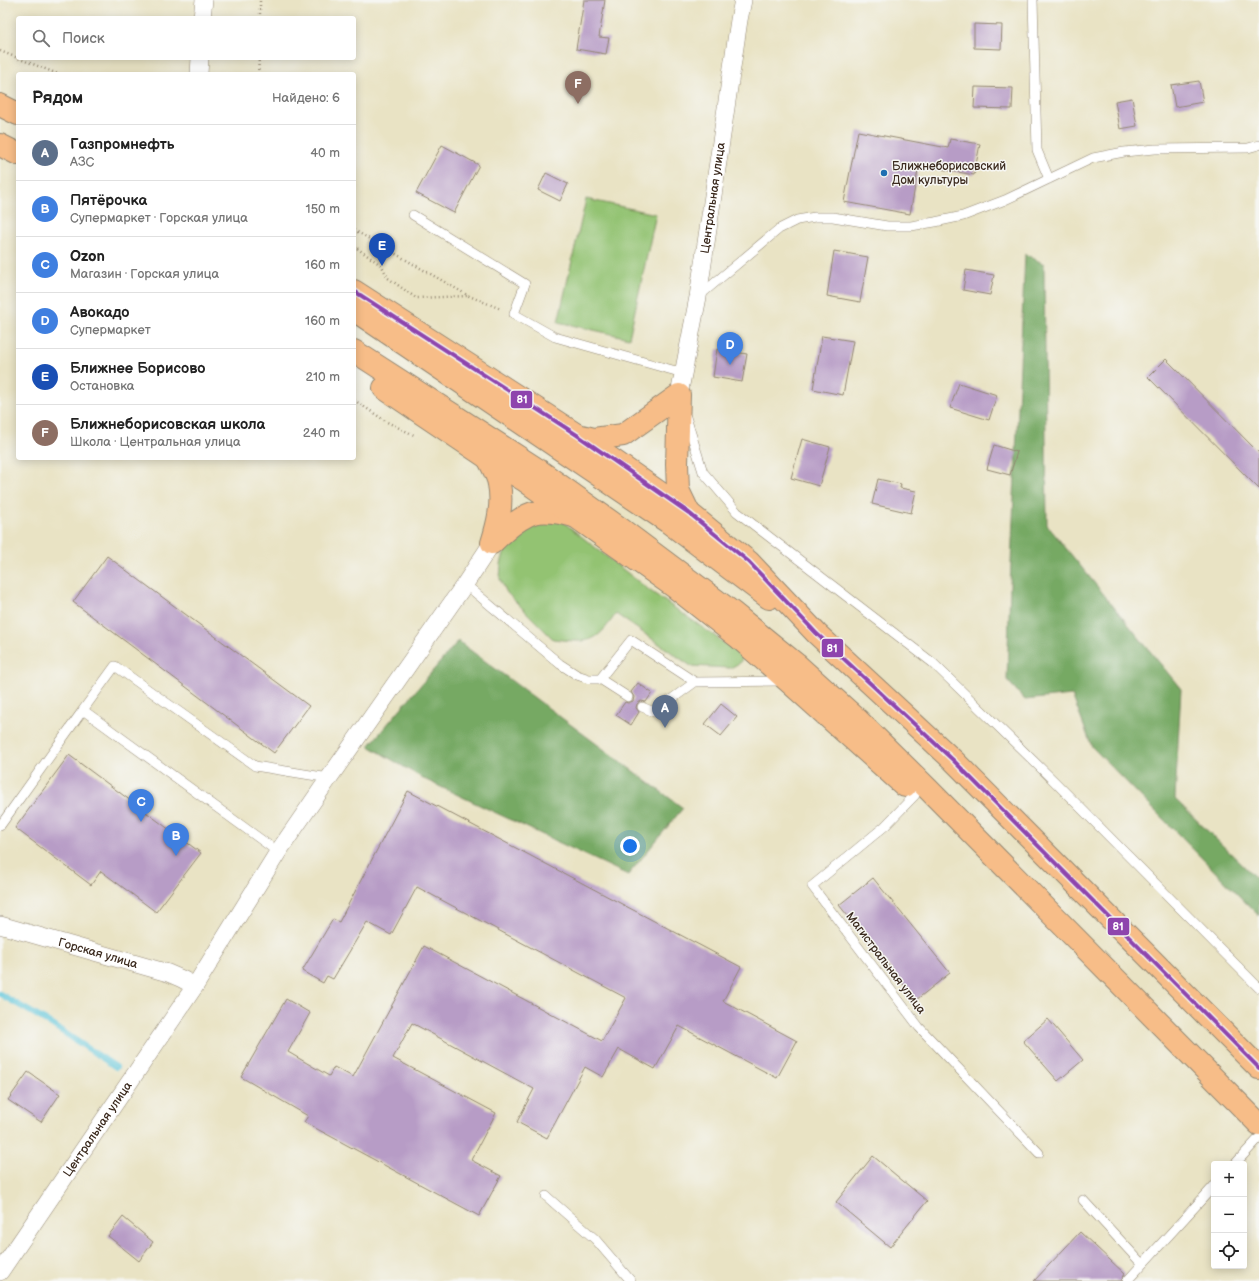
<!DOCTYPE html>
<html lang="ru">
<meta charset="utf-8">
<style>
:root{--surface:#fff;--page:#f6f6f6;--text:#222;--muted:#767676;--line:#e0e0e0;--accent:#1f6fb2}
body{margin:0;font-family:"Balsamiq Sans",sans-serif;background:var(--page);color:var(--text)}
.controls{position:absolute;right:12px;bottom:12px;display:grid;overflow:hidden;border-radius:4px;box-shadow:0 2px 10px #0003}
.controls button{width:36px;height:36px;display:grid;place-items:center;padding:0;border:0;border-bottom:1px solid var(--line);background:var(--surface);color:var(--text);font:20px sans-serif}
.you{position:absolute;left:630px;top:846px;width:14px;height:14px;margin:-10px;border:3px solid #fff;border-radius:50%;background:#1a73e8;box-shadow:0 0 0 6px #1a73e833}
.badge{display:grid;place-items:center;width:26px;height:26px;border-radius:50%;background:var(--accent);color:#fff;font-size:13px;font-weight:700}
.pin{position:absolute;translate:-50% -33px;filter:drop-shadow(0 1px 2px #0008)}
.pin::after{content:'';position:absolute;top:21px;width:14px;height:12px;background:inherit;clip-path:polygon(0 0,100% 0,50% 100%)}
.list{margin:0;padding:0;list-style:none}
h2{display:flex;justify-content:space-between;align-items:center;height:52px;margin:0;padding:0 16px;font-size:17px}
h2 small{font-size:13px;font-weight:400;color:var(--muted)}
.list li{display:grid;grid-template-columns:26px 1fr auto;gap:12px;align-items:center;box-sizing:border-box;height:56px;padding:0 16px;border-top:1px solid var(--line)}
.list b{display:block;font-size:15px;white-space:nowrap}
.list p{margin:0;font-size:13px;white-space:nowrap;color:var(--muted)}
.list em{font-size:13px;font-style:normal;color:var(--muted)}
.icon{flex:none;width:22px;height:22px;fill:none;stroke:currentColor;stroke-width:2;stroke-linecap:round;stroke-linejoin:round}
.map{position:relative;flex:none;width:1259px;height:1281px;overflow:hidden}
.search{position:absolute;background:var(--surface);box-shadow:0 2px 10px #0003;left:16px;top:16px;width:340px;height:44px;display:flex;align-items:center;gap:10px;box-sizing:border-box;padding:0 14px;border-radius:4px;color:var(--muted);font-size:15px}
.panel{position:absolute;background:var(--surface);box-shadow:0 2px 10px #0003;left:16px;top:72px;width:340px;height:388px;border-radius:4px}
.map>svg:first-child{display:block}
.green{fill:#93c372;stroke:#677648}
.forest{fill:#76a964;stroke:#586a41}
.lines{fill:none;stroke-linecap:round;stroke-linejoin:round}
.stream{stroke:#5ec6da;stroke-width:6}
.building{fill:#b79cc6}
.service-casing{stroke:#928671;stroke-width:10}
.minor-casing{stroke:#928671;stroke-width:18}
.primary-casing{stroke:#928671;stroke-width:24}
.trunk-casing{stroke:#928671;stroke-width:24}
.path{stroke:#928671;stroke-width:2.5;stroke-dasharray:1 3;stroke-linecap:butt}
.service{stroke:#fff;stroke-width:9}
.minor{stroke:#fff;stroke-width:17}
.primary{stroke:#f7bd88;stroke-width:22}
.trunk{stroke:#f7bd88;stroke-width:22}
.bus-1-casing{stroke:#f6f6f2;stroke-width:7}
.bus-1{stroke:#8e44ad;stroke-width:4}
.poi-dot{fill:#1f6fb2;stroke:#f6f6f2;stroke-width:1.5}
.labels{text-anchor:middle;stroke-width:3;stroke-linejoin:round;paint-order:stroke}
.poi-label{font-size:12px;fill:#3b2a1e;stroke:#f6f6f2;text-anchor:start}
.street-label{font-size:12px;fill:#3b2a1e;stroke:#f6f6f2}
.line-badge{stroke:#f6f6f2;stroke-width:1.5}
.badge-label{font-size:11px;text-anchor:middle;font-weight:bold;fill:#fff}
</style>
<div class="map">
<svg width="1259" height="1281" viewBox="0 0 1259 1281">
<rect width="100%" height="100%" fill="#f6f6f2"/>
<filter id="ink" filterUnits="userSpaceOnUse"><feTurbulence type="fractalNoise" baseFrequency=".025" numOctaves="2"/><feDisplacementMap in="SourceGraphic" scale="8" xChannelSelector="R" yChannelSelector="G"/><feConvolveMatrix kernelMatrix="1 2 1 2 8 2 1 2 1" color-interpolation-filters="sRGB"/></filter>
<filter id="wash" filterUnits="userSpaceOnUse"><feTurbulence type="fractalNoise" baseFrequency=".012" numOctaves="4" result="noise"/><feDisplacementMap in="SourceGraphic" scale="16" xChannelSelector="R" yChannelSelector="G"/><feGaussianBlur stdDeviation="0.9" result="paint"/><feColorMatrix in="noise" values="0 0 0 0 0 0 0 0 0 0 0 0 0 0 0 0 0 1.4 0 .05"/><feComposite in="paint" operator="in"/></filter>
<g filter="url(#wash)">
<rect width="100%" height="100%" fill="#e9e3c4"/>
<path class="green" d="M586,199L656,214L629,338L558,322Z
M537,520L562,521L649,590L743,656L740,663L730,668L691,666L616,614C609,623 602,635 591,639C583,643 562,640 553,639L507,593L500,579L501,564L507,543L513,534Z"/>
<path class="forest" d="M1025,254L1044,264L1047,525L1181,689L1175,799L1259,881V916L1092,747L1072,695L1025,700L1007,680L1010,585Z
M458,641L683,808L628,875L424,779L369,746Z"/>
<g class="lines">
<path class="stream" d="M0,994L48,1022L116,1067"/>
</g>
<g id="blocks">
<path class="building" d="M584,0H605L599,37L609,38L606,54L576,49Z
M974,24L1002,25L1001,49L974,48Z
M1199,81L1203,102L1175,107L1171,85Z
M975,87L1013,88L1012,109L974,108Z
M1132,98L1137,126L1120,129L1115,101Z
M858,131L948,148L950,139L980,144L974,175L919,165L910,214L844,202Z
M442,145L479,165L454,213L416,193Z
M546,173L568,184L560,201L538,190Z
M834,251L868,257L860,302L827,296Z
M966,270L994,275L990,295L963,290Z
M822,336L853,341L843,395L813,389Z
M717,349L747,354L742,382L713,377Z
M1166,359L1259,453V489L1148,377Z
M959,383L997,395L989,420L950,408Z
M802,439L830,447L819,486L791,478Z
M994,445L1017,452L1010,475L987,469Z
M878,479L901,484L900,488L916,491L911,513L872,504Z
M107,556L309,706L274,753L73,602Z
M638,683L652,693L646,702L641,701L637,704L636,708L639,712L631,725L616,715L625,702L628,703L633,701L634,697L631,692Z
M721,704L737,717L721,736L705,724Z
M69,755L201,853L156,912L101,871L91,885L15,828Z
M408,791L741,967L723,1001L797,1041L777,1078L679,1026L655,1069L619,1049L603,1077L585,1067L547,1138L517,1122L534,1089L412,1023L393,1058L496,1113L471,1160L501,1176L479,1216L304,1122L308,1116L241,1077L286,999L310,1013L288,1052L329,1076L334,1067L353,1077L424,946L602,1041L626,998L417,887L391,935L367,922L333,979L327,976L323,983L302,971L333,919L339,922Z
M873,878L950,973L916,1000L839,905Z
M1048,1019L1083,1060L1058,1081L1023,1041Z
M28,1072L60,1094L41,1122L8,1100Z
M873,1156L927,1201L890,1247L836,1202Z
M123,1217L153,1242L139,1261L108,1236Z
M1080,1232L1125,1274L1121,1281H1034Z"/>
</g>
</g>
<g filter="url(#ink)">
<use href="#blocks" fill-opacity="0" stroke="#928671" stroke-width="1"/>
<g class="lines">
<defs>
<path id="service" d="M1033,0L1037,150L1049,179
M413,215L525,284L514,314L555,337L683,373
M699,296L779,229L797,220L815,217H833L887,226H911L935,222L963,216L1005,200L1093,158L1124,152L1155,149L1248,148L1259,145
M686,417L703,472L737,512L933,663L1054,781L1259,988
M465,584L560,664L577,675L589,679H600L628,697
M600,679L631,640L695,682
M642,707L654,712L695,682L782,681
M83,710L115,666L255,766L329,778
M915,795L885,826L812,886L919,1027L1039,1153
M0,826L83,710L278,852
M1235,1164L1259,1138
M546,1196L595,1239L631,1281
M1083,1200L1142,1264
M1127,1281L1214,1186"/>
<g id="minor">
<path d="M202,18L204,0"/>
<path d="M199,74L200,58"/>
<path id="s1" d="M679,395L698,297L739,20L743,0"/>
<path id="s2" d="M0,925L168,973L182,979L195,986"/>
<path id="s3" d="M0,1272L195,986L278,852L329,778L465,584L492,543"/>
</g>
<path id="primary" d="M679,395L677,464L678,490L689,513
M577,435L594,439L623,435L679,395
M488,458C492,466 498,476 499,484C503,504 498,524 492,543
M492,543C503,532 518,518 533,513C544,510 562,513 574,516"/>
<path id="trunk" d="M0,105L18,114
M0,145L18,154
M354,291L577,435L689,513L749,562L817,634L953,760L1259,1068
M354,310L668,522L769,598
M354,351L537,469L621,529L732,612L796,664L859,721L927,788L1259,1124
M384,388L488,458L524,480L676,588L738,637L788,681L905,786"/>
</defs>
<use href="#service" class="service-casing"/>
<use href="#minor" class="minor-casing"/>
<use href="#primary" class="primary-casing"/>
<use href="#trunk" class="trunk-casing"/>
<path class="path" d="M260,18V0
M0,51L58,74
M258,74L259,58
M354,230L469,296L501,309
M354,246L382,266L388,278L416,298L468,296
M354,400L387,422L414,435"/>
<use href="#service" class="service"/>
<use href="#minor" class="minor"/>
<use href="#primary" class="primary"/>
<use href="#trunk" class="trunk"/>
<defs>
<path id="bus-1" d="M354,291L577,435L689,513L749,562L817,634L953,760L1259,1068"/>
</defs>
<use href="#bus-1" class="bus-1-casing"/>
<use href="#bus-1" class="bus-1"/>
</g>
</g>
<circle class="poi-dot" cx="884" cy="173" r="4"/>
<g class="labels">
<g class="poi-label">
<text x="892" y="170">Ближнеборисовский<tspan x="892" dy="14">Дом культуры</tspan></text>
</g>
<g class="street-label">
<text dy="4" stroke="none"><textPath href="#s1" startOffset="200">Центральная улица</textPath></text>
<text dy="4" stroke="none"><textPath href="#s2" startOffset="102">Горская улица</textPath></text>
<text transform="translate(886 963) rotate(53)" y="4">Магистральная улица</text>
<text dy="4" stroke="none"><textPath href="#s3" startOffset="173">Центральная улица</textPath></text>
</g>
</g>
<g class="line-badge">
<rect x="510" y="390" width="23" height="19" rx="4" fill="#8e44ad"/>
<rect x="821" y="638" width="23" height="20" rx="4" fill="#8e44ad"/>
<rect x="1107" y="917" width="23" height="19" rx="4" fill="#8e44ad"/>
</g>
<g class="badge-label">
<text x="522" y="403">81</text>
<text x="832" y="652">81</text>
<text x="1118" y="930">81</text>
</g>
</svg>
<div class="controls">
<button>+</button>
<button>−</button>
<button><svg class="icon" aria-label="locate" viewBox="0 0 24 24"><circle cx="12" cy="12" r="6"/><path d="M12 2v4M12 18v4M2 12h4M18 12h4"/></svg></button>
</div>
<div class="you"></div>
<div class="pin badge" style="left:665px;top:728px;background:#5c6f8a">A</div>
<div class="pin badge" style="left:176px;top:856px;background:#3f7fe0">B</div>
<div class="pin badge" style="left:141px;top:822px;background:#3f7fe0">C</div>
<div class="pin badge" style="left:730px;top:365px;background:#3f7fe0">D</div>
<div class="pin badge" style="left:382px;top:266px;background:#1a4fb4">E</div>
<div class="pin badge" style="left:578px;top:104px;background:#8d6e63">F</div>
<div class="search"><svg class="icon" aria-label="search" viewBox="0 0 24 24"><circle cx="10" cy="10" r="6"/><path d="M15 15l6 6"/></svg>Поиск</div>
<section class="panel">
<h2>Рядом<small>Найдено: 6</small></h2>
<ul class="list">
<li><span class="badge" style="background:#5c6f8a">A</span><div><b>Газпромнефть</b><p>АЗС</p></div><em>40 m</em></li>
<li><span class="badge" style="background:#3f7fe0">B</span><div><b>Пятёрочка</b><p>Супермаркет · Горская улица</p></div><em>150 m</em></li>
<li><span class="badge" style="background:#3f7fe0">C</span><div><b>Ozon</b><p>Магазин · Горская улица</p></div><em>160 m</em></li>
<li><span class="badge" style="background:#3f7fe0">D</span><div><b>Авокадо</b><p>Супермаркет</p></div><em>160 m</em></li>
<li><span class="badge" style="background:#1a4fb4">E</span><div><b>Ближнее Борисово</b><p>Остановка</p></div><em>210 m</em></li>
<li><span class="badge" style="background:#8d6e63">F</span><div><b>Ближнеборисовская школа</b><p>Школа · Центральная улица</p></div><em>240 m</em></li>
</ul>
</section>
</div>
